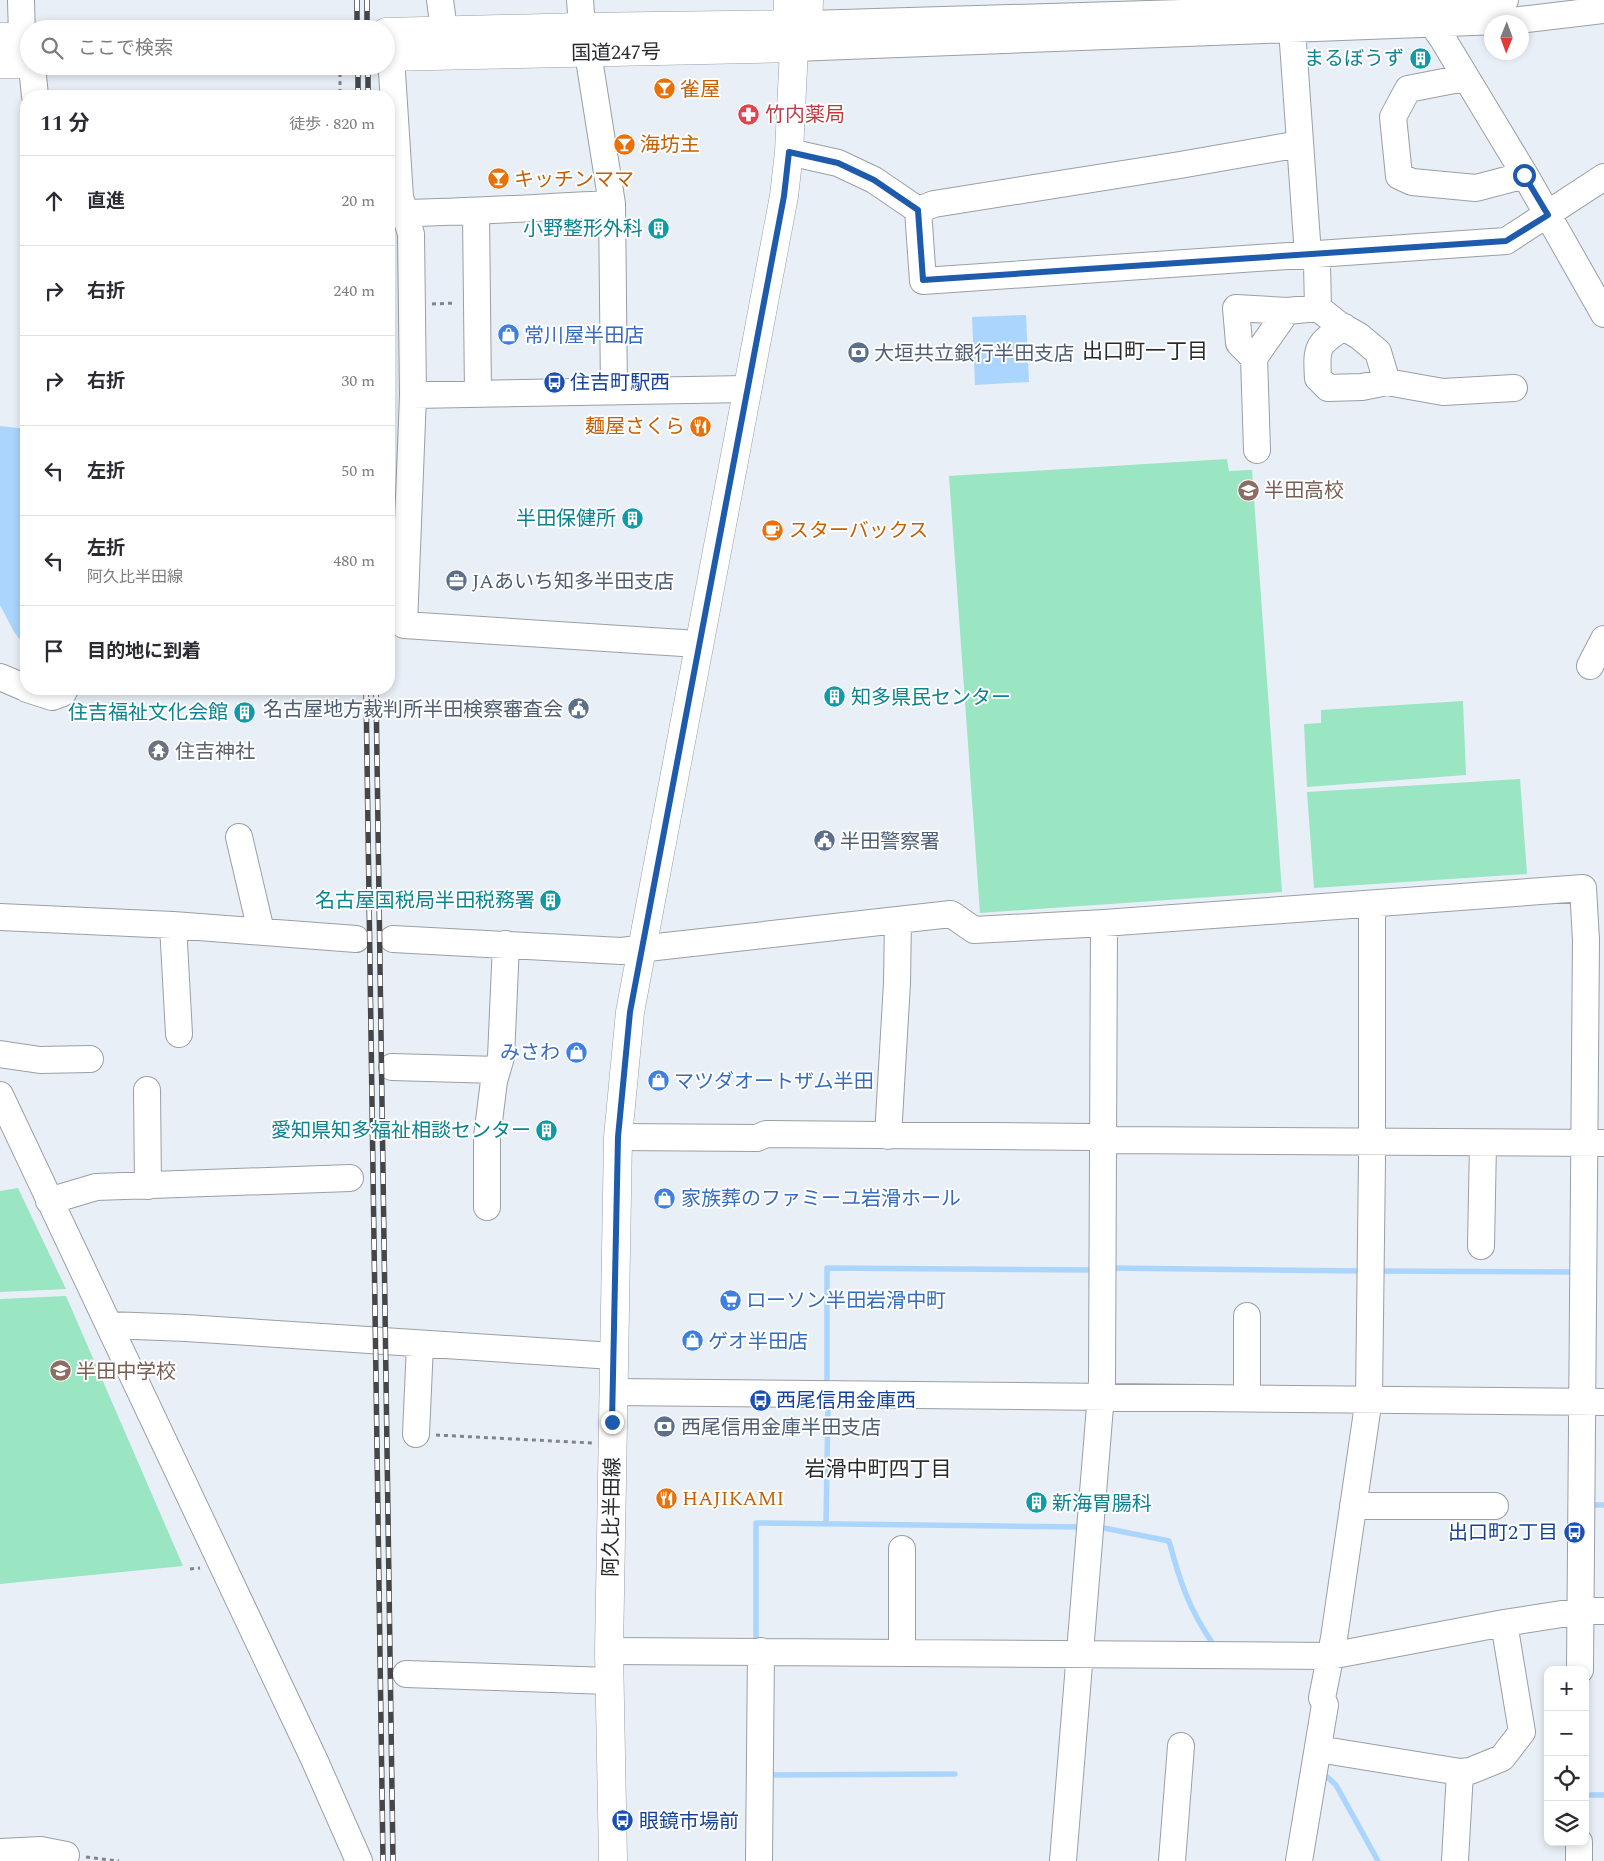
<!DOCTYPE html>
<html lang="ja">
<meta charset="utf-8">
<style>
:root{--surface:#fff;--page:#f2f2f3;--text:#2b2b33;--muted:#7c7c81;--line:#e1e1e2}
body{margin:0;font-family:Spectral,"Noto Sans JP",serif;background:var(--page);color:var(--text)}
.controls{position:absolute;right:15px;bottom:15px;display:grid;overflow:hidden;border-radius:10px;box-shadow:0 2px 8px #0003}
.controls button{width:45px;height:45px;display:grid;place-items:center;padding:0;border:0;border-bottom:1px solid var(--line);background:var(--surface);color:var(--text);font:25px sans-serif}
.compass{position:absolute;left:1484px;top:15px;width:45px;height:45px;border-radius:50%;background:var(--surface);box-shadow:0 2px 8px #0003;rotate:181deg}
.stop{position:absolute;width:15px;height:15px;margin:-11px;border:4px solid #1e5bac;border-radius:50%;background:#fff}
.stop.end{background:#1e5bac;border-color:#fff;box-shadow:0 1px 5px #0008}
.list{margin:0;padding:0;list-style:none}
h2{display:flex;justify-content:space-between;align-items:center;height:65px;margin:0;padding:0 20px;font-size:21px}
h2 small{font-size:16px;font-weight:400;color:var(--muted)}
.list li{display:grid;grid-template-columns:32px 1fr auto;gap:15px;align-items:center;box-sizing:border-box;height:90px;padding:0 20px;border-top:1px solid var(--line)}
.list b{display:block;font-size:19px;white-space:nowrap}
.list p{margin:0;font-size:16px;white-space:nowrap;color:var(--muted)}
.list em{font-size:16px;font-style:normal;color:var(--muted)}
.icon{flex:none;width:28px;height:28px;fill:none;stroke:currentColor;stroke-width:2;stroke-linecap:round;stroke-linejoin:round}
.map{position:relative;flex:none;width:1604px;height:1861px;overflow:hidden}
.search{position:absolute;background:var(--surface);box-shadow:0 2px 8px #0003;left:20px;top:20px;width:375px;height:55px;display:flex;align-items:center;gap:12px;box-sizing:border-box;padding:0 18px;border-radius:28px;color:var(--muted);font-size:19px}
.panel{position:absolute;background:var(--surface);box-shadow:0 2px 8px #0003;left:20px;top:90px;width:375px;height:605px;border-radius:20px}
.map>svg:first-child{display:block}
.green{fill:#9ae5c2}
.water{fill:#abd5fd}
.lines{fill:none;stroke-linecap:round;stroke-linejoin:round}
.stream{stroke:#abd5fd;stroke-width:5.5}
.minor-casing{stroke:#9a9fa5;stroke-width:28}
.major-casing{stroke:#9a9fa5;stroke-width:29}
.highway-casing{stroke:#9a9fa5;stroke-width:29}
.path{stroke:#81858a;stroke-width:3;stroke-dasharray:4 4;stroke-linecap:butt}
.minor{stroke:#fff;stroke-width:26}
.major{stroke:#fff;stroke-width:28}
.highway{stroke:#fff;stroke-width:28}
.rail-casing{stroke:#44464a;stroke-width:5.5}
.rail{stroke:#fff;stroke-width:4;stroke-dasharray:11;stroke-linecap:butt}
.route{stroke:#1e5bac;stroke-width:6}
.labels{text-anchor:middle;stroke-width:4;stroke-linejoin:round;paint-order:stroke}
.street-label{font-size:20px;fill:#282a2d;stroke:#fff}
.culture-label{font-size:20px;fill:#0d838f;stroke:#fff;text-anchor:end}
.food-label{font-size:20px;fill:#c56008;stroke:#fff;text-anchor:start}
.health-label{font-size:20px;fill:#be3a42;stroke:#fff;text-anchor:start}
.shop-label{font-size:20px;fill:#366cbe;stroke:#fff;text-anchor:start}
.service-label{font-size:20px;fill:#4e5e75;stroke:#fff;text-anchor:start}
.transit-label{font-size:20px;fill:#164399;stroke:#fff;text-anchor:start}
.education-label{font-size:20px;fill:#785e54;stroke:#fff;text-anchor:start}
.worship-label{font-size:20px;fill:#5b616d;stroke:#fff;text-anchor:start}
.neighbourhood-label{font-size:21px;fill:#282a2d;stroke:#fff}
</style>
<div class="map">
<svg width="1604" height="1861" viewBox="0 0 1604 1861">
<rect width="100%" height="100%" fill="#e9eff6"/>
<path class="green" d="M1227,459L1229,471L1252,470L1282,892L980,913L949,476Z
M1463,701L1466,775L1307,787L1304,724L1321,723V710Z
M1520,779L1527,874L1314,888L1307,792Z
M18,1188L66,1289L0,1292V1191Z
M66,1296L183,1566L0,1584V1299Z"/>
<path class="water" d="M1026,315L1029,382L975,385L972,317Z
M26,424V647L14,632L0,605V426L19,428Z"/>
<g class="lines">
<path class="stream" d="M1112,1268L1364,1271
M1378,1271L1573,1272V1277
M827,1384V1268L1093,1270
M1593,1505H1604
M826,1524L828,1406
M1099,1527L1169,1541C1180,1582 1189,1609 1213,1644
M756,1642V1523L1081,1527V1525
M1325,1771V1775L1336,1785L1378,1861
M769,1775L955,1774
M1591,1795H1604"/>
<defs>
<path id="minor" d="M21,0L22,37L29,56
M440,0L444,30
M580,0L582,27
M1425,13L1444,41L1525,175L1604,314
M808,24L1386,7L1505,0
M1292,29L1308,255L1317,264L1318,308L1338,324L1359,336L1378,352L1387,382L1443,392L1514,388
M794,48L1473,22L1520,20L1604,10
M588,53L612,204L614,392
M391,57L400,197L411,234L413,395L404,625L698,644
M32,66L35,96
M1464,78L1408,89L1393,117L1399,176L1412,182L1476,188L1525,175
M789,152L838,163L874,180L918,210L934,204L1180,165L1300,144
M918,210L923,281L1506,241L1604,177
M476,212L478,394
M404,213C474,212 543,207 612,204
M1344,327C1317,344 1316,347 1318,378L1328,388L1362,387L1387,382
M1254,358L1287,311
M413,395L746,389
M1257,450L1254,358L1239,343L1236,308L1287,311L1318,308
M1590,666L1604,639
M0,677L26,688
M27,689L52,697L63,693L65,689
M239,837L261,931
M0,917L173,925L356,939
M173,925L179,1034
M393,939L621,951L951,914L974,930L1104,923L1583,888L1586,940L1580,1670
M0,1054L40,1060L90,1059
M392,1067L497,1070
M147,1090L148,1186
M0,1095L314,1759L359,1861
M888,1136L897,983L898,920
M618,1137L757,1138L766,1134L1092,1137L1115,1140L1604,1143
M49,1201L96,1187L350,1178
M487,1207V1137L494,1081L501,1057L506,944
M1481,1246L1483,1143
M110,1325L186,1328L613,1356
M613,1392L1604,1402
M1247,1397V1316
M416,1434L420,1345
M1353,1506H1495
M609,1651L1330,1656L1504,1623L1581,1611H1604
M902,1652V1549
M406,1674L609,1681
M1318,1749L1460,1772L1470,1771L1502,1758L1522,1732L1504,1623
M0,1852L41,1850L66,1855
M759,1861L761,1651
M1063,1861L1102,1382L1104,923
M1172,1861L1181,1746
M1299,1861L1325,1705L1322,1698L1334,1638L1369,1398L1372,1159V904
M1455,1861L1460,1772
M1579,1861V1842"/>
<path id="major" d="M613,1861L609,1651L618,1137L630,1012L784,196L789,152L794,48"/>
<path id="highway" d="M788,0L787,25L792,42
M386,32L582,27L808,24
M0,37H29
M799,40L808,24L809,0
M386,57L794,48
M0,64H29"/>
</defs>
<use href="#minor" class="minor-casing"/>
<use href="#major" class="major-casing"/>
<use href="#highway" class="highway-casing"/>
<path class="path" d="M340,73V96
M432,304L455,303
M436,1435L592,1443
M190,1569L200,1568
M86,1857L119,1861"/>
<use href="#minor" class="minor"/>
<use href="#major" class="major"/>
<use href="#highway" class="highway"/>
<defs>
<path id="rail" d="M357,0V29
M367,0V29
M358,66V96
M368,66V96
M366,689L383,1861
M376,689L393,1861"/>
</defs>
<use href="#rail" class="rail-casing"/>
<use href="#rail" class="rail"/>
</g>
<g class="lines">
<path class="route" d="M612,1422L618,1137L630,1012L784,196L789,152L838,163L874,180L918,210L923,280L1506,241L1548,215L1524,175"/>
</g>
<defs>
<symbol id="building-disc" viewBox="-11 -11 22 22"><circle r="9.5" fill="#0f9aa8" stroke="#fff"/><path d="M-4-6H4V6H1V3H-1V6H-4ZM-2.5-4.3h1.7v1.8h-1.7ZM.8-4.3h1.7v1.8H.8ZM-2.5-1h1.7V.8h-1.7ZM.8-1h1.7V.8H.8Z" fill="#fff"/></symbol>
<symbol id="bar-disc" viewBox="-11 -11 22 22"><circle r="9.5" fill="#e8710a" stroke="#fff"/><path d="M-6-5H6L.8 .8V4.5H3.5V6h-7V4.5H-.8V.8Z" fill="#fff"/></symbol>
<symbol id="pharmacy-disc" viewBox="-11 -11 22 22"><circle r="9.5" fill="#e0444e" stroke="#fff"/><path d="M-2-6h4v4h4v4h-4v4h-4v-4h-4v-4h4Z" fill="#fff"/></symbol>
<symbol id="shop-disc" viewBox="-11 -11 22 22"><circle r="9.5" fill="#3f7fe0" stroke="#fff"/><path d="M-5-2.5h2.3a2.7 3.5 0 0 1 5.4 0H5L5.5 6h-11ZM-1.5-2.5h3a1.5 2.3 0 0 0-3 0Z" fill="#fff"/></symbol>
<symbol id="bank-disc" viewBox="-11 -11 22 22"><circle r="9.5" fill="#5c6f8a" stroke="#fff"/><path d="M-6-4H6V4H-6ZM0-2.3a2.3 2.3 0 1 0 0 4.6a2.3 2.3 0 1 0 0-4.6Z" fill="#fff"/></symbol>
<symbol id="bus-disc" viewBox="-11 -11 22 22"><circle r="9.5" fill="#1a4fb4" stroke="#fff"/><path d="M-5-6H5V4H4V6H2V4H-2V6H-4V4H-5ZM-3.5-4V0h7V-4ZM-3.5 1.2v1.5H-2V1.2ZM2 1.2v1.5H3.5V1.2Z" fill="#fff"/></symbol>
<symbol id="restaurant-disc" viewBox="-11 -11 22 22"><circle r="9.5" fill="#e8710a" stroke="#fff"/><path d="M-5-6h1v4h1v-4h1v4h1v-4h1v5L-1.5 .5V6h-2V.5L-5-1ZM5-6V6H3V1.5H1.5Q1.5-4 5-6Z" fill="#fff"/></symbol>
<symbol id="school-disc" viewBox="-11 -11 22 22"><circle r="9.5" fill="#8d6e63" stroke="#fff"/><path d="M0-5L7-2L0 1L-7-2ZM-4 1L0 2.5L4 1V4Q0 6-4 4Z" fill="#fff"/></symbol>
<symbol id="cafe-disc" viewBox="-11 -11 22 22"><circle r="9.5" fill="#e8710a" stroke="#fff"/><path d="M-5.5-4.5H6V0H3Q3 3.5 0 3.5H-2.5Q-5.5 3.5-5.5 0ZM3-3.2v2h1.7v-2ZM-6 4.5H4V6H-6Z" fill="#fff"/></symbol>
<symbol id="office-disc" viewBox="-11 -11 22 22"><circle r="9.5" fill="#5c6f8a" stroke="#fff"/><path d="M-6-3h4V-5.5h4V-3h4V5H-6ZM-1-4.5V-3h2v-1.5ZM-6 0V1H6V0Z" fill="#fff"/></symbol>
<symbol id="civic-disc" viewBox="-11 -11 22 22"><circle r="9.5" fill="#5c6f8a" stroke="#fff"/><path d="M-.6-6.5H3V-4.5H.6V-3L4-1V1h2V6H-6V1h2V-1L-.6-3ZM-1.2 2.5V6h2.4V2.5Z" fill="#fff"/></symbol>
<symbol id="temple-disc" viewBox="-11 -11 22 22"><circle r="9.5" fill="#6b7280" stroke="#fff"/><path d="M0-6L5-2H3V0L6.5 2.5H4V6H1.5V3h-3V6H-4V2.5H-6.5L-3 0V-2H-5Z" fill="#fff"/></symbol>
<symbol id="supermarket-disc" viewBox="-11 -11 22 22"><circle r="9.5" fill="#3f7fe0" stroke="#fff"/><path d="M-6-5.5h2.5l.6 2H6L4.5 2H-2.5L-4.4-4H-6ZM-1.5 3.2a1.3 1.3 0 1 0 .1 0ZM3 3.2a1.3 1.3 0 1 0 .1 0Z" fill="#fff"/></symbol>
</defs>
<g fill-rule="evenodd">
<use href="#building-disc" x="1408" y="46" width="25" height="25"/>
<use href="#bar-disc" x="652" y="76" width="25" height="25"/>
<use href="#pharmacy-disc" x="736" y="102" width="25" height="25"/>
<use href="#bar-disc" x="612" y="132" width="25" height="25"/>
<use href="#bar-disc" x="486" y="166" width="25" height="25"/>
<use href="#building-disc" x="646" y="216" width="25" height="25"/>
<use href="#shop-disc" x="496" y="322" width="25" height="25"/>
<use href="#bank-disc" x="846" y="340" width="25" height="25"/>
<use href="#bus-disc" x="542" y="370" width="25" height="25"/>
<use href="#restaurant-disc" x="688" y="414" width="25" height="25"/>
<use href="#school-disc" x="1236" y="478" width="25" height="25"/>
<use href="#building-disc" x="620" y="506" width="25" height="25"/>
<use href="#cafe-disc" x="760" y="518" width="25" height="25"/>
<use href="#office-disc" x="444" y="568" width="25" height="25"/>
<use href="#building-disc" x="822" y="684" width="25" height="25"/>
<use href="#civic-disc" x="566" y="696" width="25" height="25"/>
<use href="#building-disc" x="232" y="700" width="25" height="25"/>
<use href="#temple-disc" x="146" y="738" width="25" height="25"/>
<use href="#civic-disc" x="812" y="828" width="25" height="25"/>
<use href="#building-disc" x="538" y="888" width="25" height="25"/>
<use href="#shop-disc" x="564" y="1040" width="25" height="25"/>
<use href="#shop-disc" x="646" y="1068" width="25" height="25"/>
<use href="#building-disc" x="534" y="1118" width="25" height="25"/>
<use href="#shop-disc" x="652" y="1186" width="25" height="25"/>
<use href="#supermarket-disc" x="718" y="1288" width="25" height="25"/>
<use href="#shop-disc" x="680" y="1328" width="25" height="25"/>
<use href="#school-disc" x="48" y="1358" width="25" height="25"/>
<use href="#bus-disc" x="748" y="1388" width="25" height="25"/>
<use href="#bank-disc" x="652" y="1414" width="25" height="25"/>
<use href="#restaurant-disc" x="654" y="1486" width="25" height="25"/>
<use href="#building-disc" x="1024" y="1490" width="25" height="25"/>
<use href="#bus-disc" x="1562" y="1520" width="25" height="25"/>
<use href="#bus-disc" x="610" y="1808" width="25" height="25"/>
</g>
<g class="labels">
<g class="street-label">
<text transform="translate(616 52) rotate(-1)" y="7">国道247号</text>
<text transform="translate(611 1517) rotate(-89)" y="7">阿久比半田線</text>
</g>
<g class="culture-label">
<text x="1404" y="65">まるぼうず</text>
<text x="643" y="235">小野整形外科</text>
<text x="616" y="525">半田保健所</text>
<text x="851" y="704" text-anchor="start">知多県民センター</text>
<text x="228" y="719">住吉福祉文化会館</text>
<text x="535" y="907">名古屋国税局半田税務署</text>
<text x="531" y="1137">愛知県知多福祉相談センター</text>
<text x="1052" y="1510" text-anchor="start">新海胃腸科</text>
</g>
<g class="food-label">
<text x="680" y="96">雀屋</text>
<text x="640" y="151">海坊主</text>
<text x="514" y="186">キッチンママ</text>
<text x="685" y="433" text-anchor="end">麺屋さくら</text>
<text x="789" y="537">スターバックス</text>
<text x="682" y="1505">HAJIKAMI</text>
</g>
<g class="health-label">
<text x="765" y="121">竹内薬局</text>
</g>
<g class="shop-label">
<text x="524" y="342">常川屋半田店</text>
<text x="560" y="1059" text-anchor="end">みさわ</text>
<text x="674" y="1088">マツダオートザム半田</text>
<text x="681" y="1205">家族葬のファミーユ岩滑ホール</text>
<text x="746" y="1307">ローソン半田岩滑中町</text>
<text x="708" y="1348">ゲオ半田店</text>
</g>
<g class="service-label">
<text x="874" y="360">大垣共立銀行半田支店</text>
<text x="472" y="588">JAあいち知多半田支店</text>
<text x="563" y="716" text-anchor="end">名古屋地方裁判所半田検察審査会</text>
<text x="840" y="848">半田警察署</text>
<text x="681" y="1434">西尾信用金庫半田支店</text>
</g>
<g class="transit-label">
<text x="570" y="389">住吉町駅西</text>
<text x="776" y="1407">西尾信用金庫西</text>
<text x="1558" y="1539" text-anchor="end">出口町2丁目</text>
<text x="639" y="1828">眼鏡市場前</text>
</g>
<g class="education-label">
<text x="1264" y="497">半田高校</text>
<text x="76" y="1378">半田中学校</text>
</g>
<g class="worship-label">
<text x="175" y="758">住吉神社</text>
</g>
<g class="neighbourhood-label">
<text x="1145" y="358">出口町一丁目</text>
<text x="878" y="1476">岩滑中町四丁目</text>
</g>
</g>
</svg>
<div class="controls">
<button>+</button>
<button>−</button>
<button><svg class="icon" aria-label="locate" viewBox="0 0 24 24"><circle cx="12" cy="12" r="6"/><path d="M12 2v4M12 18v4M2 12h4M18 12h4"/></svg></button>
<button><svg class="icon" aria-label="layers" viewBox="0 0 24 24"><path d="M12 4l9 5-9 5-9-5zM3 14l9 5 9-5"/></svg></button>
</div>
<svg class="compass" viewBox="-18 -18 36 36"><path d="M0-13l5 13h-10z" fill="#e53935"/><path d="M0 13l5-13h-10z" fill="#7c7c81"/></svg>
<div class="stop" style="left:1524px;top:175px"></div>
<div class="stop end" style="left:612px;top:1422px"></div>
<div class="search"><svg class="icon" aria-label="search" viewBox="0 0 24 24"><circle cx="10" cy="10" r="6"/><path d="M15 15l6 6"/></svg>ここで検索</div>
<section class="panel">
<h2>11 分<small>徒歩 · 820 m</small></h2>
<ul class="list">
<li><svg class="icon" aria-label="ahead" viewBox="0 0 24 24"><path d="M12 20V5M6 11l6-6 6 6"/></svg><div><b>直進</b></div><em>20 m</em></li>
<li><svg class="icon" aria-label="right" viewBox="0 0 24 24"><path d="M7 20v-9h11M14 6l5 5-5 5"/></svg><div><b>右折</b></div><em>240 m</em></li>
<li><svg class="icon" aria-label="right" viewBox="0 0 24 24"><path d="M7 20v-9h11M14 6l5 5-5 5"/></svg><div><b>右折</b></div><em>30 m</em></li>
<li><svg class="icon" aria-label="left" viewBox="0 0 24 24"><path d="M17 20v-9H6M10 6l-5 5 5 5"/></svg><div><b>左折</b></div><em>50 m</em></li>
<li><svg class="icon" aria-label="left" viewBox="0 0 24 24"><path d="M17 20v-9H6M10 6l-5 5 5 5"/></svg><div><b>左折</b><p>阿久比半田線</p></div><em>480 m</em></li>
<li><svg class="icon" aria-label="arrive" viewBox="0 0 24 24"><path d="M6 21V4h12l-3 4 3 4H6"/></svg><div><b>目的地に到着</b></div></li>
</ul>
</section>
</div>
